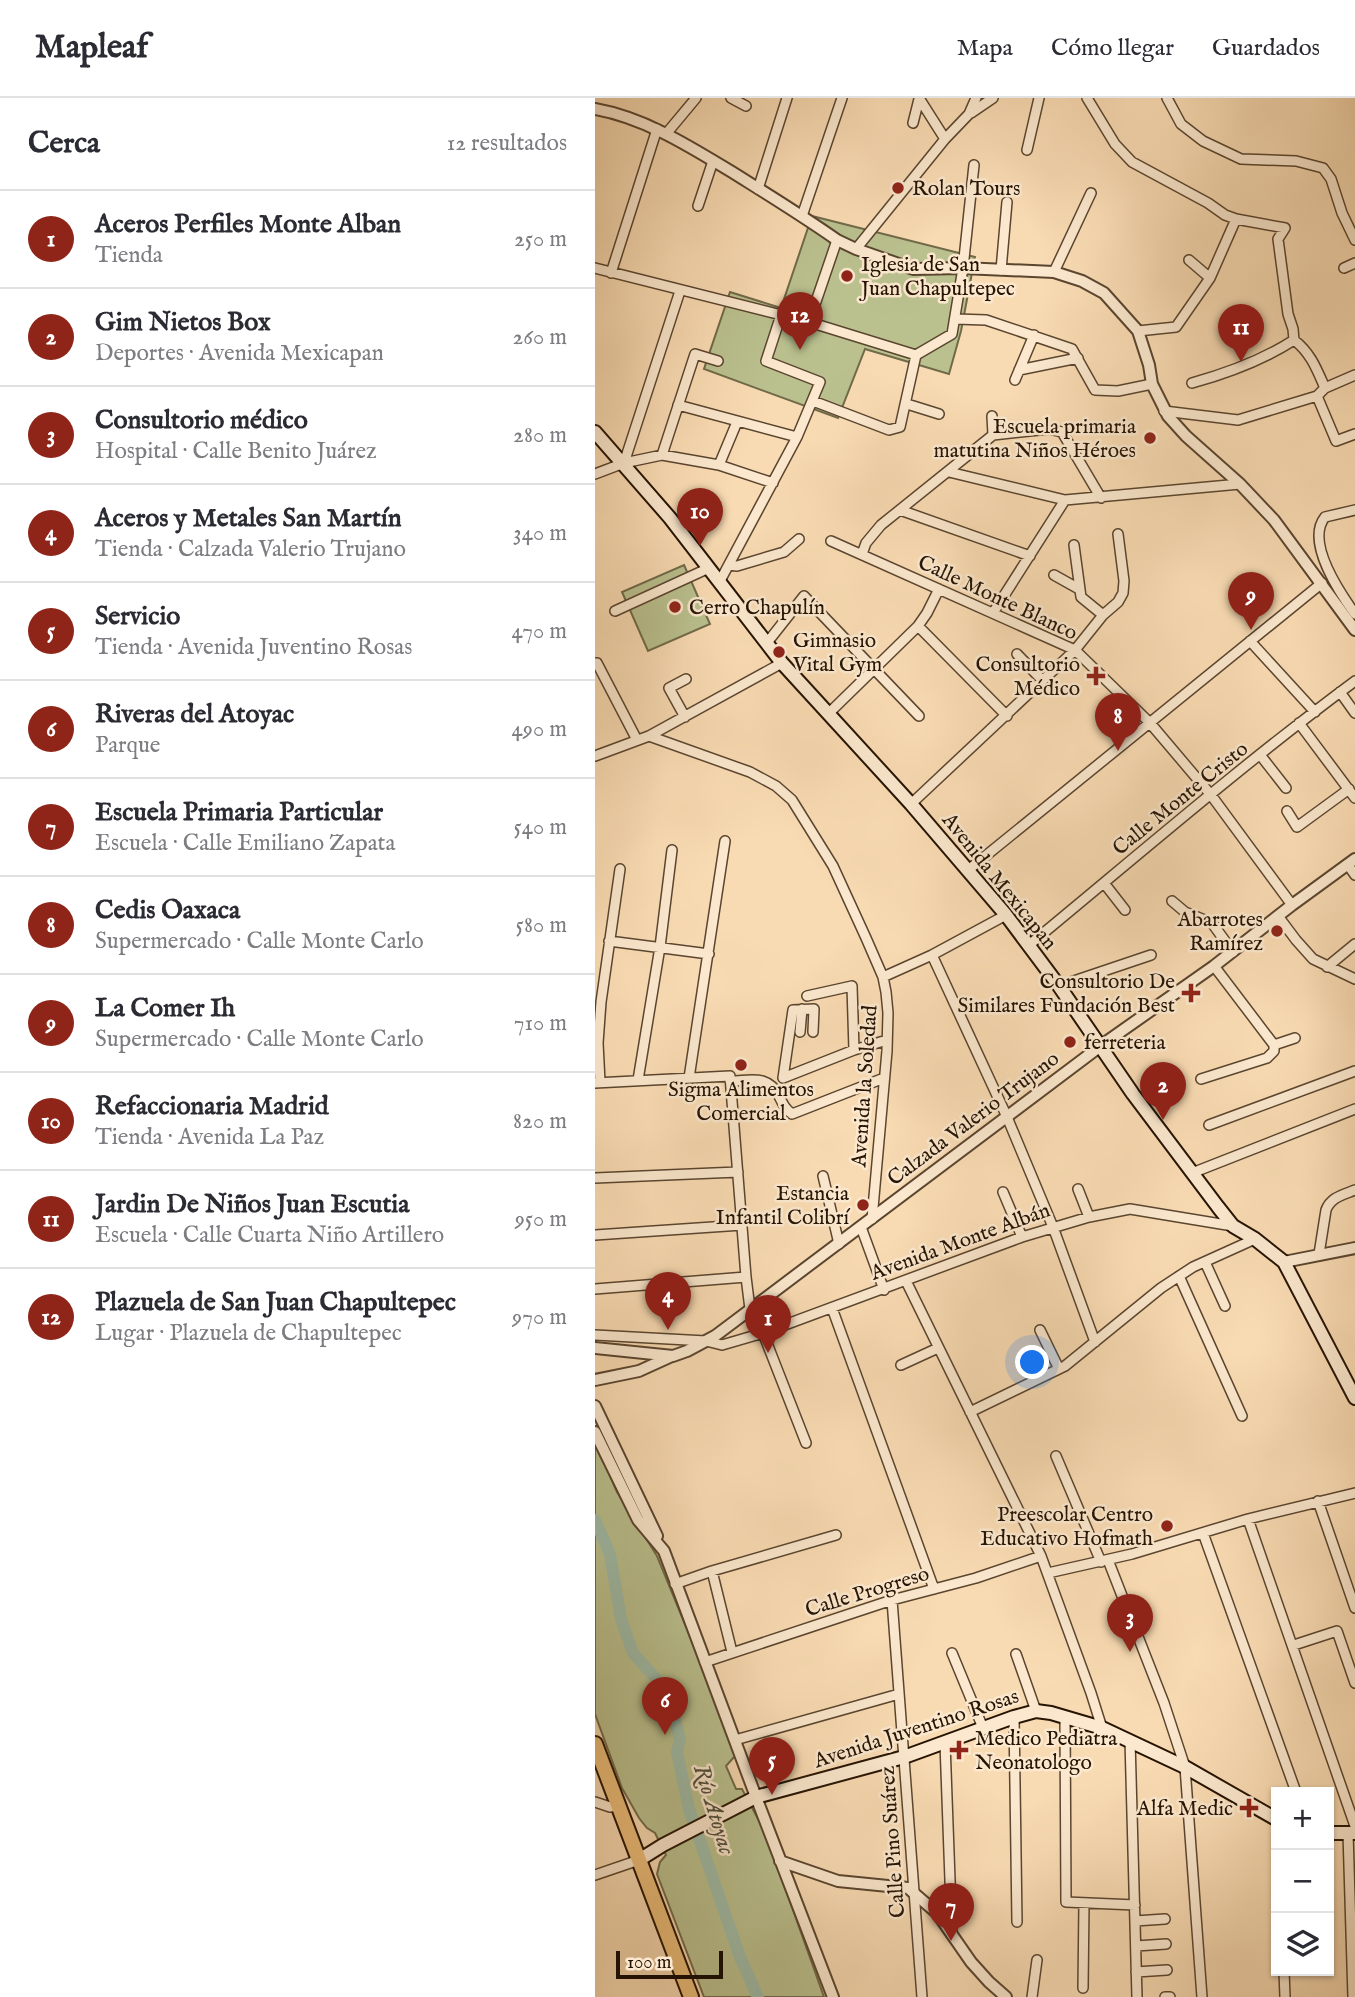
<!DOCTYPE html>
<html lang="es">
<meta charset="utf-8">
<style>
:root{--surface:#fff;--page:#f2f2f3;--text:#2b2b33;--muted:#7c7c81;--line:#e1e1e2;--accent:#8f2418}
body{margin:0;font-family:"IM FELL English",serif;background:var(--page);color:var(--text)}
.controls{position:absolute;right:21px;bottom:21px;display:grid;overflow:hidden;border-radius:0px;box-shadow:0 2px 5px #0004}
.controls button{width:63px;height:63px;display:grid;place-items:center;padding:0;border:0;border-bottom:2px solid var(--line);background:var(--surface);color:var(--text);font:35px sans-serif}
.scale{position:absolute;left:21px;bottom:18px;width:107px;box-sizing:border-box;padding-left:7px;border:4px solid #251303;border-top:0;font-size:19px;line-height:24px;white-space:nowrap;color:#251303;-webkit-text-stroke:5px #fbe8ce;paint-order:stroke}
.you{position:absolute;left:438px;top:1265px;width:24px;height:24px;margin:-18px;border:5px solid #fff;border-radius:50%;background:#1a73e8;box-shadow:0 0 0 10px #1a73e833}
.badge{display:grid;place-items:center;width:46px;height:46px;border-radius:50%;background:var(--accent);color:#fff;font-size:23px;font-weight:700}
.pin{position:absolute;translate:-50% -58px;filter:drop-shadow(0 2px 4px #0008)}
.pin::after{content:'';position:absolute;top:37px;width:24px;height:21px;background:inherit;clip-path:polygon(0 0,100% 0,50% 100%)}
.list{margin:0;padding:0;list-style:none}
h2{display:flex;justify-content:space-between;align-items:center;height:91px;margin:0;padding:0 28px;font-size:30px}
h2 small{font-size:23px;font-weight:400;color:var(--muted)}
.list li{display:grid;grid-template-columns:46px 1fr auto;gap:21px;align-items:center;box-sizing:border-box;height:98px;padding:0 28px;border-top:2px solid var(--line)}
.list b{display:block;font-size:26px;white-space:nowrap}
.list p{margin:0;font-size:23px;white-space:nowrap;color:var(--muted)}
.list em{font-size:23px;font-style:normal;color:var(--muted)}
.icon{flex:none;width:38px;height:38px;fill:none;stroke:currentColor;stroke-width:2;stroke-linecap:round;stroke-linejoin:round}
.map{position:relative;flex:none;width:760px;height:1899px;overflow:hidden}
header{display:flex;align-items:center;gap:42px;box-sizing:border-box;height:98px;padding:0 35px;background:var(--surface);border-bottom:2px solid var(--line)}
header strong{font-size:33px}
nav{display:flex;gap:38px;margin-inline-start:auto;font-size:24px}
main{display:flex}
aside{flex:1;background:var(--surface)}
.map>svg:first-child{display:block}
.green{fill:#bac18f;stroke:#706a49;stroke-width:2}
.lines{fill:none;stroke-linecap:round;stroke-linejoin:round}
.river{stroke:#9ebca8;stroke-width:12}
.minor-casing{stroke:#5a452f;stroke-width:12}
.tertiary-casing{stroke:#5a452f;stroke-width:14}
.secondary-casing{stroke:#251303;stroke-width:16}
.primary-casing{stroke:#251303;stroke-width:18}
.minor{stroke:#fbe8ce;stroke-width:9}
.tertiary{stroke:#fbe8ce;stroke-width:10}
.secondary{stroke:#fbe8ce;stroke-width:12}
.primary{stroke:#ecbe7a;stroke-width:14}
.poi-dot{fill:#8f2418;stroke:#fbe8ce;stroke-width:2.5}
.labels{text-anchor:middle;stroke-width:5;stroke-linejoin:round;paint-order:stroke}
.poi-label{font-size:21px;fill:#251303;stroke:#fbe8ce;text-anchor:end}
.street-label{font-size:21px;fill:#251303;stroke:#fbe8ce}
.water-label{font-size:23px;font-style:italic;fill:#4f4e3d;stroke:#fbe8ce}
</style>
<header>
<strong>Mapleaf</strong>
<nav><a>Mapa</a><a>Cómo llegar</a><a>Guardados</a></nav>
</header>
<main>
<aside>
<h2>Cerca<small>12 resultados</small></h2>
<ul class="list">
<li><span class="badge">1</span><div><b>Aceros Perfiles Monte Alban</b><p>Tienda</p></div><em>250 m</em></li>
<li><span class="badge">2</span><div><b>Gim Nietos Box</b><p>Deportes · Avenida Mexicapan</p></div><em>260 m</em></li>
<li><span class="badge">3</span><div><b>Consultorio médico</b><p>Hospital · Calle Benito Juárez</p></div><em>280 m</em></li>
<li><span class="badge">4</span><div><b>Aceros y Metales San Martín</b><p>Tienda · Calzada Valerio Trujano</p></div><em>340 m</em></li>
<li><span class="badge">5</span><div><b>Servicio</b><p>Tienda · Avenida Juventino Rosas</p></div><em>470 m</em></li>
<li><span class="badge">6</span><div><b>Riveras del Atoyac</b><p>Parque</p></div><em>490 m</em></li>
<li><span class="badge">7</span><div><b>Escuela Primaria Particular</b><p>Escuela · Calle Emiliano Zapata</p></div><em>540 m</em></li>
<li><span class="badge">8</span><div><b>Cedis Oaxaca</b><p>Supermercado · Calle Monte Carlo</p></div><em>580 m</em></li>
<li><span class="badge">9</span><div><b>La Comer Ih</b><p>Supermercado · Calle Monte Carlo</p></div><em>710 m</em></li>
<li><span class="badge">10</span><div><b>Refaccionaria Madrid</b><p>Tienda · Avenida La Paz</p></div><em>820 m</em></li>
<li><span class="badge">11</span><div><b>Jardin De Niños Juan Escutia</b><p>Escuela · Calle Cuarta Niño Artillero</p></div><em>950 m</em></li>
<li><span class="badge">12</span><div><b>Plazuela de San Juan Chapultepec</b><p>Lugar · Plazuela de Chapultepec</p></div><em>970 m</em></li>
</ul>
</aside>
<div class="map">
<svg width="760" height="1899" viewBox="0 0 760 1899">
<rect width="100%" height="100%" fill="#f9dbb3"/>
<filter id="stains"><feTurbulence type="fractalNoise" baseFrequency=".00286" numOctaves="4"/><feColorMatrix values="0 0 0 0 .2 0 0 0 0 .09 0 0 0 0 .02 0 0 0 .5 -.17"/></filter>
<radialGradient id="worn" r=".72"><stop offset=".6" stop-color="#630" stop-opacity="0"/><stop offset="1" stop-color="#630" stop-opacity=".3"/></radialGradient>
<path class="green" d="M217,118L380,159L366,233L354,276L270,251L243,320L109,271L135,194L186,210Z
M89,467L115,526L53,553L27,494Z
M0,1343L22,1394L62,1458L117,1592L140,1658L131,1668L141,1691H147L171,1736L229,1899H109L62,1776L65,1764L71,1757L60,1735L52,1730L44,1720L27,1690L0,1616Z"/>
<g class="lines">
<path class="river" d="M0,1422L15,1456L26,1521L38,1555L63,1583L76,1607L85,1641L82,1654L94,1711L145,1859L163,1899"/>
<defs>
<path id="minor" d="M136,0L151,8
M324,0L350,41
M492,0L520,46L537,64L613,105L630,117L641,121L690,130L683,141L693,216L698,231L699,242C716,255 722,272 730,290
M572,0L586,26L608,43L646,61L701,63L728,70L736,81L747,115L760,142
M376,15L398,0
M318,25L324,1
M71,36L101,0
M432,52L444,0
M163,91L192,0
M103,108L118,63
M207,118L247,0
M261,151L350,41L374,16L381,0
M594,162L615,180
M0,170L214,224L321,257L357,236L368,170L379,67
M749,170L760,165
M406,172L412,104
M459,174L496,95
M16,175L62,31
M361,221L391,222L477,251L500,292L523,293L557,286
M214,224L242,142
M543,233L581,229L615,180L641,121
M424,272L483,260
M420,282L439,237
M597,285C633,275 668,262 699,242
M722,298L741,343L760,336
M218,303L294,332L305,329L321,257
M312,306L344,316
M83,307L202,339
M569,313L643,322L722,298L730,290L760,277
M397,318L398,337
M67,357L100,256L123,263
M29,365L85,193
M124,367L142,324
M354,374L470,402L645,386
M0,376L29,365L67,357L124,367L178,385
M305,412L435,458
M760,412L730,419C710,444 745,495 760,516
M236,443L480,552L555,625L616,697L697,807
M479,447L486,499L508,517
M267,456L271,445L286,427L398,337L454,331L467,334L506,400
M134,467L142,468L189,454L204,441
M459,477L484,491
M125,483L202,339L225,284L171,263L186,217
M20,513L114,470
M398,515L470,402
M323,528L412,618
M655,543L720,614
M171,546L209,498L324,618
M422,556L447,582
M0,565H2L42,642
M745,594L760,615
M233,616L323,528L332,515L344,491
M90,619L74,590L91,581
M704,625L760,700
M54,638L155,674L181,688L197,702L238,768L271,840L288,879L291,894L293,915L292,953L277,1121
M0,658L54,638L187,565
M666,658L691,690
M316,706L480,552L508,517L523,504L528,495L529,483L523,436
M692,713L702,729L754,691
M753,767L760,777
M372,773L727,485
M509,785L530,812
M577,803L590,814L617,825L638,854
M683,818L701,842L718,861L760,881
M14,843L114,856
M434,847C542,758 648,666 760,583
M337,857L412,1019L458,1129L500,1244
M619,868L679,947
M732,869L760,846
M288,879L337,857L411,817
M464,888L556,857
M212,898L257,888L259,952
M205,934L207,911
M218,934L219,911L198,912L188,980L259,952L292,942
M679,947L700,940
M94,980L130,743
M606,981L672,960L679,953V947
M43,982L65,849L77,752
M135,983C156,983 173,976 184,998C188,1006 190,1011 197,1016L289,980
M5,984L3,945L6,904L25,771
M0,985L135,978L151,1179L155,1211
M614,1027L760,973
M597,1075L760,1011
M228,1078L244,1146
M0,1080L143,1074
M483,1091L494,1119
M408,1094L427,1139
M266,1129L289,1192
M0,1137L147,1127
M724,1156L731,1112C736,1099 748,1097 760,1092
M610,1164L630,1208
M584,1178L647,1318
M311,1183L446,1458L496,1595L507,1630
M0,1191L151,1179
M237,1210L339,1491
M445,1232L464,1271
M168,1235L211,1345
M0,1237L111,1243L127,1247L168,1235L427,1139L494,1119L535,1111L638,1128
M306,1267L343,1250
M375,1314L470,1268L566,1190L598,1169L660,1141
M461,1358L506,1464
M723,1403L760,1510
M653,1421L760,1728
M608,1435L701,1694
M513,1462L569,1605L590,1669L607,1899
M117,1473L137,1554
M453,1475L537,1456L653,1421L760,1395
M80,1486L117,1473L241,1437
M297,1502L327,1899
M699,1547L742,1533L760,1585
M357,1555L388,1630
M421,1556L441,1613
M110,1564L297,1502L381,1480L446,1458
M419,1619L422,1824
M470,1620L471,1804L540,1807
M140,1642L304,1596
M535,1642L542,1899
M350,1645L357,1837
M0,1704L15,1709L23,1708
M753,1735L758,1899
M0,1777L44,1762
M540,1823L570,1821
M541,1848L571,1846
M689,1873L690,1899
M541,1874L572,1872
M488,1890L489,1805
M437,1899L442,1862
M570,1899H575"/>
<path id="tertiary" d="M0,11C50,20 94,48 137,74C172,96 208,118 242,142L261,151L318,171L368,170L459,174L487,183L509,195L543,233L554,267L557,286L573,318L591,338L645,386L679,422L760,532
M689,1164L760,1150
M0,1250L78,1258L92,1253L120,1238L511,944L619,868L697,807L760,761
M0,1282L44,1273L77,1258
M0,1308L62,1438
M0,1334L43,1422L69,1453L161,1699L238,1899
M185,1763L243,1783L313,1790L342,1815L376,1864L394,1884L411,1899"/>
<path id="secondary" d="M0,334L75,420L187,565L316,706L411,817L464,888L538,996L623,1109L638,1128L660,1141L689,1164L760,1300
M734,1735H760
M44,1762L68,1747L161,1699L309,1659L419,1619L441,1613L456,1615L507,1630L590,1669L681,1721"/>
<path id="primary" d="M0,1646L96,1899"/>
</defs>
<use href="#minor" class="minor-casing"/>
<use href="#tertiary" class="tertiary-casing"/>
<use href="#secondary" class="secondary-casing"/>
<use href="#primary" class="primary-casing"/>
<use href="#minor" class="minor"/>
<use href="#tertiary" class="tertiary"/>
<use href="#secondary" class="secondary"/>
<use href="#primary" class="primary"/>
</g>
<g class="poi-dot">
<circle cx="303" cy="90" r="7"/>
<circle cx="252" cy="178" r="7"/>
<circle cx="555" cy="340" r="7"/>
<circle cx="80" cy="509" r="7"/>
<circle cx="184" cy="554" r="7"/>
<path d="M497.5 567.5h7v7h7v7h-7v7h-7v-7h-7v-7h7z"/>
<circle cx="682" cy="833" r="7"/>
<path d="M592.5 884.5h7v7h7v7h-7v7h-7v-7h-7v-7h7z"/>
<circle cx="475" cy="944" r="7"/>
<circle cx="146" cy="967" r="7"/>
<circle cx="268" cy="1107" r="7"/>
<circle cx="572" cy="1428" r="7"/>
<path d="M360.5 1641.5h7v7h7v7h-7v7h-7v-7h-7v-7h7z"/>
<path d="M650.5 1699.5h7v7h7v7h-7v7h-7v-7h-7v-7h7z"/>
</g>
<g class="labels">
<g class="poi-label">
<text x="317" y="97" text-anchor="start">Rolan Tours</text>
<text x="266" y="173" text-anchor="start">Iglesia de San<tspan x="266" dy="24">Juan Chapultepec</tspan></text>
<text x="541" y="335">Escuela primaria<tspan x="541" dy="24">matutina Niños Héroes</tspan></text>
<text x="94" y="516" text-anchor="start">Cerro Chapulín</text>
<text x="198" y="549" text-anchor="start">Gimnasio<tspan x="198" dy="24">Vital Gym</tspan></text>
<text x="485" y="573">Consultorio<tspan x="485" dy="24">Médico</tspan></text>
<text x="668" y="828">Abarrotes<tspan x="668" dy="24">Ramírez</tspan></text>
<text x="580" y="890">Consultorio De<tspan x="580" dy="24">Similares Fundación Best</tspan></text>
<text x="489" y="951" text-anchor="start">ferreteria</text>
<text x="146" y="998" text-anchor="middle">Sigma Alimentos<tspan x="146" dy="24">Comercial</tspan></text>
<text x="254" y="1102">Estancia<tspan x="254" dy="24">Infantil Colibrí</tspan></text>
<text x="558" y="1423">Preescolar Centro<tspan x="558" dy="24">Educativo Hofmath</tspan></text>
<text x="380" y="1647" text-anchor="start">Medico Pediatra<tspan x="380" dy="24">Neonatologo</tspan></text>
<text x="638" y="1717">Alfa Medic</text>
</g>
<g class="street-label">
<text transform="translate(403 499) rotate(25)" y="7">Calle Monte Blanco</text>
<text transform="translate(585 700) rotate(-39)" y="7">Calle Monte Cristo</text>
<text transform="translate(405 783) rotate(51)" y="7">Avenida Mexicapan</text>
<text transform="translate(269 988) rotate(-86)" y="7">Avenida la Soledad</text>
<text transform="translate(378 1020) rotate(-37)" y="7">Calzada Valerio Trujano</text>
<text transform="translate(365 1143) rotate(-20)" y="7">Avenida Monte Albán</text>
<text transform="translate(272 1493) rotate(-17)" y="7">Calle Progreso</text>
<text transform="translate(321 1630) rotate(-18)" y="7">Avenida Juventino Rosas</text>
<text transform="translate(297 1744) rotate(-94)" y="7">Calle Pino Suárez</text>
</g>
<g class="water-label">
<text transform="translate(120 1711) rotate(73)" y="8">Río Atoyac</text>
</g>
</g>
<rect width="100%" height="100%" filter="url(#stains)"/>
<rect width="100%" height="100%" fill="url(#worn)"/>
</svg>
<div class="controls">
<button>+</button>
<button>−</button>
<button><svg class="icon" aria-label="layers" viewBox="0 0 24 24"><path d="M12 4l9 5-9 5-9-5zM3 14l9 5 9-5"/></svg></button>
</div>
<div class="scale">100 m</div>
<div class="you"></div>
<div class="pin badge" style="left:173px;top:1255px">1</div>
<div class="pin badge" style="left:568px;top:1022px">2</div>
<div class="pin badge" style="left:535px;top:1554px">3</div>
<div class="pin badge" style="left:73px;top:1232px">4</div>
<div class="pin badge" style="left:177px;top:1697px">5</div>
<div class="pin badge" style="left:70px;top:1637px">6</div>
<div class="pin badge" style="left:356px;top:1843px">7</div>
<div class="pin badge" style="left:523px;top:653px">8</div>
<div class="pin badge" style="left:656px;top:532px">9</div>
<div class="pin badge" style="left:105px;top:448px">10</div>
<div class="pin badge" style="left:646px;top:264px">11</div>
<div class="pin badge" style="left:205px;top:252px">12</div>
</div>
</main>
